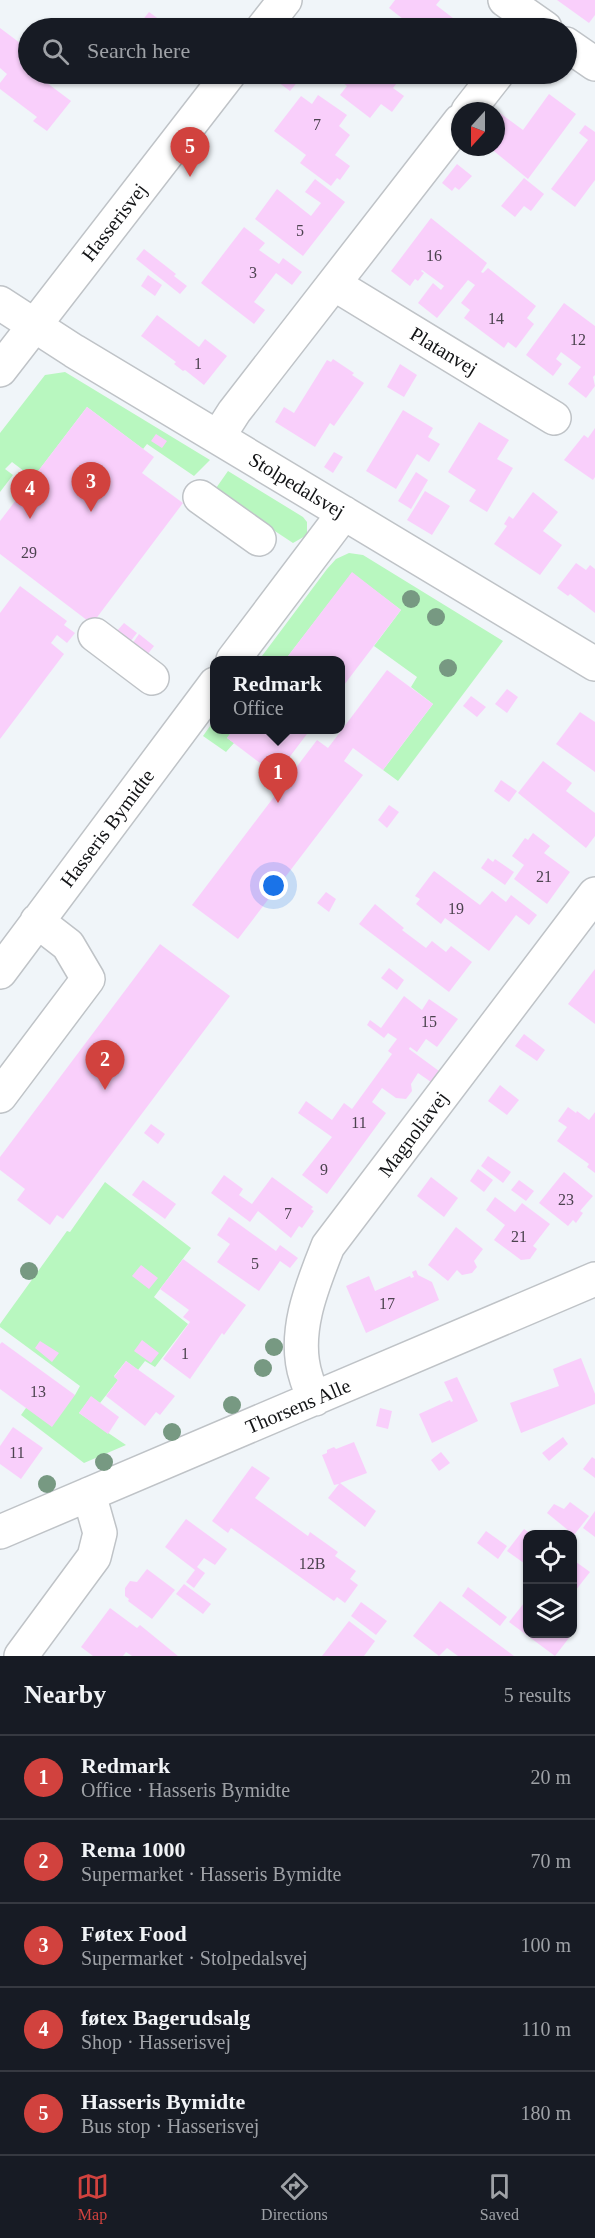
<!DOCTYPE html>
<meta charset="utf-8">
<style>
:root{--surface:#171b24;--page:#242831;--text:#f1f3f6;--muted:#9ea1a6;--line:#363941;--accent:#d1423e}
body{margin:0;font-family:Georgia,serif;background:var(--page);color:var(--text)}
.controls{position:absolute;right:18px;bottom:18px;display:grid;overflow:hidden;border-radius:12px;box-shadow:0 2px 4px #0004}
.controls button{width:54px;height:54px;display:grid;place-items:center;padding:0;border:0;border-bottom:2px solid var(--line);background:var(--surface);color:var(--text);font:30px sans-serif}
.compass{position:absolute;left:451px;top:102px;width:54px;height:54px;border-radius:50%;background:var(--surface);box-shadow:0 2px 4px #0004;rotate:201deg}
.you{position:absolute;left:274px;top:886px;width:21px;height:21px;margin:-15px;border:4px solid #fff;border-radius:50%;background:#1a73e8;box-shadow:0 0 0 9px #1a73e833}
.badge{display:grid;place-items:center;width:39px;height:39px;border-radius:50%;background:var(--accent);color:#fff;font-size:20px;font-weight:700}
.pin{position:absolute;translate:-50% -50px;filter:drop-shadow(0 2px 3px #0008)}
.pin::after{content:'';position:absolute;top:32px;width:21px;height:18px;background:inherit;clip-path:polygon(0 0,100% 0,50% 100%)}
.popup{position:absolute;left:210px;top:656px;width:135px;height:78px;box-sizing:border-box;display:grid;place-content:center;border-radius:12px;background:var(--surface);filter:drop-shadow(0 2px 4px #0005);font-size:20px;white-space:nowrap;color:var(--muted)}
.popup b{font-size:22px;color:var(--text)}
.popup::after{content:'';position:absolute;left:50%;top:100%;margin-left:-12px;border:12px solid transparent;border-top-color:var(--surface)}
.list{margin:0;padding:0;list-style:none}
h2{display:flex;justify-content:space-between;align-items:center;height:78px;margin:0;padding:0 24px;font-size:26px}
h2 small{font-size:20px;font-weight:400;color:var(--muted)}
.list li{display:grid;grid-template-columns:39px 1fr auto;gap:18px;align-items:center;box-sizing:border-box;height:84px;padding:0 24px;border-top:2px solid var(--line)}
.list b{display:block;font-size:22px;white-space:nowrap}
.list p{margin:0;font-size:20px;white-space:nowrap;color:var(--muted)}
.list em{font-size:20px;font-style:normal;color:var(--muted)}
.icon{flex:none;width:33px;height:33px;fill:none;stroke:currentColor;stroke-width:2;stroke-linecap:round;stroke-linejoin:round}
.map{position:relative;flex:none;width:595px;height:1656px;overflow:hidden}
.search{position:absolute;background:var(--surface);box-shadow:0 2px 4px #0004;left:18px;right:18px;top:18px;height:66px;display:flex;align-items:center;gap:15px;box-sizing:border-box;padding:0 21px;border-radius:33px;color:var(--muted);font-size:22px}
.sheet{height:498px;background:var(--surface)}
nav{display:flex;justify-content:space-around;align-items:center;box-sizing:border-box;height:84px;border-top:2px solid var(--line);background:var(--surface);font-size:16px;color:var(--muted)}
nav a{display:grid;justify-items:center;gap:3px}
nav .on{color:var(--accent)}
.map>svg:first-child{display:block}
.green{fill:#b8f7bf}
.building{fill:#f9cffb}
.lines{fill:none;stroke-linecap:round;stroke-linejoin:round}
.minor-casing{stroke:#bfc3c7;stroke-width:36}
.minor{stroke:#fff;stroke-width:33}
.tree{fill:#779982}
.labels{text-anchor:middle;stroke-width:5;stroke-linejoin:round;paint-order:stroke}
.number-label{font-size:16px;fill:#4c434f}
.street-label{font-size:20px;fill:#131416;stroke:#fff}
</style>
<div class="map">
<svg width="595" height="1656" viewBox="0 0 595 1656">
<rect width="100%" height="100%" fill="#f0f5f9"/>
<path class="green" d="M65,372L210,460L194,476L147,444L143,449L87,407L33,478L12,462L5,469L13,475L0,492V433L45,375Z
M228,471L303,517L307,522V535L293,543L214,491Z
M349,553L363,555L503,641L398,781L383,770L433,704L411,687L417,677L374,646L401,610L352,573L285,660H259L327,569L336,559Z
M215,719V730H233L227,738L234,743L226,752L203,736Z
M105,1182L191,1248L154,1297L188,1324L155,1367L145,1361L138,1370L126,1361L114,1376L118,1380L100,1403L91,1397L79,1413L126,1445L84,1463L21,1415L26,1408L75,1395L80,1386L0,1327V1324L67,1231L70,1232Z"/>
<path class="building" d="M395,0H440L436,5L462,25L459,28H404L408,23L389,8Z
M557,0H595V15L589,23Z
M149,12L164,23L160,28H149L141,22Z
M0,28L28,49L19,61L28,68V74H35L71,101L47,131L33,121L37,117L0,89V83L7,74L0,68Z
M285,74H304L290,91L278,82Z
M342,74H394L400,79L393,88L404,96L392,112L381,104L370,118L340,95L347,86L343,83L347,77Z
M549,94L576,114L528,179L489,147H496V118L500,113L523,130Z
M318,95L347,115L339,126L350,135L335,155L350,166L340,180L337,178L331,186L300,163L306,155L274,131L301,96L312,104Z
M585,125L595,132V180L575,207L551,189L588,140L579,133Z
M457,164L472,176L459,190L455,187L452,191L442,183Z
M524,178L544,194L531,211L524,206L515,217L501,206Z
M315,179L345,202L303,256L255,219L277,189L311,216L321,203L305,192Z
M431,218L487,263L481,272L483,273L488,268L536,306L527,318L534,324L516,348L508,342L504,348L464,318L470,310L461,303L475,285L468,280L437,318L418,303L433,283L441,290L444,286L422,270L421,271L424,273L418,281L415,279L410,286L391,271Z
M244,227L265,243L259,250L279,264L283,258L302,272L292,285L276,273L254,302L265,310L254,324L201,283Z
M144,249L176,274L174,276L187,286L180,294L136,259Z
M148,275L162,285L155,296L141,286Z
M564,303L595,326V375L593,377L595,386L586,398L568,384L581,367L561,352L556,359L562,364L553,376L526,355Z
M157,315L199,347L205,339L227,356L204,385L185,370L183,371L174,364L176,362L141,336Z
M333,359L354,373L352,375L364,383L334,426L330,423L315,447L275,422L284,407L294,413L327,360L331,362Z
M400,364L417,375L404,397L387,387Z
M87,407L154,457L142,473L183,503L92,624L0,554V521Z
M403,410L433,428L428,437L440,444L429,462L417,454L396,489L366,471Z
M479,422L509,440L497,459L513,468L487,512L469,501L476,490L448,472Z
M595,428V477L593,480L564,460L584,435L588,438Z
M156,434L167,441L162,448L151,441Z
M334,452L343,457L333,473L324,467Z
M416,472L428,480L411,509L398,501Z
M425,491L450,506L432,535L407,520Z
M533,492L558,512L543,531L562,545L540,575L494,544L507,526L504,524L509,516L513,519Z
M576,563L586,570L590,565L595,569V613L570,594L568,596L557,588Z
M352,572L401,610L341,689V660H285Z
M20,586L67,621L64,625L75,633L67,643L57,635L51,643L64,654L0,739V613Z
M124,623L137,633L130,642L116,632Z
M139,634L154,646L147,655L132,644Z
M387,670L433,704L383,770L353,748L344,761L363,775L238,939L192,905L317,740L328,748Z
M507,689L518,697L507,713L495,704Z
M471,696L486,707L477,717L463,706Z
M580,712L595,722V772L556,744Z
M233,730H310L276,775L227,738Z
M543,761L572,783L566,791L595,813V836L586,848L518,793Z
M501,780L517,791L509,802L494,791Z
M389,805L399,812L387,828L378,820Z
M533,833L550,846L544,853L570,872L547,904L514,879L524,865L512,856L525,838L528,840Z
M488,858L493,862L495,859L514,872L505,885L481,868Z
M434,871L480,905L492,891L506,902L511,895L537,915L529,925L516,915L489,951L445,918L441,924L416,904L420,899L415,896Z
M326,892L336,899L329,912L317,903Z
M375,904L404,928L402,930L426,948L432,941L446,952L451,946L472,962L449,992L359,924Z
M160,944L230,996L63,1219L57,1215L50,1225L17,1200L25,1189L0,1170V1157Z
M389,968L404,980L397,990L381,978Z
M595,969V1024L568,1004Z
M404,996L422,1010L429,999L458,1019L437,1047L426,1039L417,1052L410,1047L409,1049L439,1071L431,1082L418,1073L411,1084L412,1091L406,1099L396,1098L382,1088L372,1102L386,1113L327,1194L302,1175L332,1137L298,1113L306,1101L332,1120L344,1103L352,1109L392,1054L388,1051L397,1039L388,1033L384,1038L367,1025L370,1020L381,1028Z
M524,1034L545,1050L537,1061L515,1046Z
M500,1085L519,1100L507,1115L488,1101Z
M568,1107L576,1113L577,1111L589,1120L595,1112V1173L587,1167L589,1164L557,1141L567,1127L558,1121Z
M151,1124L165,1134L158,1144L144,1133Z
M488,1156L511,1172L503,1183L481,1166Z
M478,1169L493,1180L484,1192L470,1181Z
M564,1172L593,1196L580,1211L583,1213L576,1223L573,1220L568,1226L539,1203Z
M224,1175L243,1189L239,1195L252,1204L272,1177L313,1207L311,1209L314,1211L302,1228L299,1226L291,1238L258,1211L250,1222L211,1193Z
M431,1177L458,1198L444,1217L417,1196Z
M143,1180L176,1204L165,1219L132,1195Z
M519,1180L534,1191L526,1201L511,1190Z
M495,1197L515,1212L522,1203L550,1224L533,1246L537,1249L530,1259L521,1260L494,1240L505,1225L486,1210Z
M229,1217L276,1251L280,1245L298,1258L290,1268L280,1261L259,1291L217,1262L230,1244L217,1235Z
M456,1227L483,1249L474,1261L477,1267L472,1273L462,1275L457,1270L448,1281L428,1265Z
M183,1259L246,1305L224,1335L222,1333L190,1379L163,1359L190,1322L183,1317L189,1310L160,1289Z
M141,1265L158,1278L149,1289L132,1276Z
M416,1270L418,1275L432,1282L439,1300L366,1333L346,1286L369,1276L375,1291L410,1276L411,1278L414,1277L412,1272Z
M142,1340L159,1353L151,1363L134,1351Z
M40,1341L59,1353L52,1362L35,1348Z
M2,1342L75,1395L52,1427L0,1389V1344Z
M581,1358L595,1394V1404L521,1433L510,1403L559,1386L553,1369Z
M126,1361L175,1396L160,1415L156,1412L145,1426L106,1396L118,1380L114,1377Z
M457,1377L478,1421L432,1443L419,1414L450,1400L451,1402L453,1401L444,1382Z
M91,1396L119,1417L108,1434L79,1413Z
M380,1408L392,1411L388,1429L376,1426Z
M13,1427L43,1448L21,1479L0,1464V1446Z
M563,1437L568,1444L549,1461L542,1453Z
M354,1442L367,1473L340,1483L376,1511L365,1527L328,1498L339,1484L334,1485L322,1455L327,1453V1450L334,1447L336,1449Z
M441,1452L450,1463L439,1471L431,1460Z
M592,1457L595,1459V1478L583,1469Z
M252,1466L270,1478L255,1498L308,1536L310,1532L338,1552L335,1556L356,1571L350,1579L358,1585L345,1603L337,1597L334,1601L231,1528L228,1533L212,1521Z
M570,1502L589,1516L574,1535L547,1513L554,1504L564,1509Z
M595,1511V1537L583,1528Z
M186,1519L227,1549L215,1565L204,1558L197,1567L205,1573L194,1588L186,1582L195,1570L165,1547Z
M524,1529L531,1534H528V1566L507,1551Z
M486,1531L507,1546L498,1559L477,1543Z
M572,1559L590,1572L572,1595Z
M147,1569L175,1590L152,1619L128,1601L129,1599L125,1596V1588L130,1581L137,1582Z
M184,1584L211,1604L203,1614L176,1594Z
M468,1587L507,1617L500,1626L462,1596Z
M528,1598V1634H572L555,1656L509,1622Z
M440,1601L514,1656H458L447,1648L439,1656L413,1636Z
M361,1602L387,1621L376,1635L351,1616Z
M110,1608L137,1628L140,1625L178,1656H132L126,1652L123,1656H93L81,1647Z
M349,1621L375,1641L364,1656H322Z"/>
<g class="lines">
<defs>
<path id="minor" d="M505,0L545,28
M263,28L285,0
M566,44L595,64
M468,111L497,74
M334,284L554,418
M0,303L74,351L595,664
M0,370L229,74
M218,437L234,412L460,121
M200,497L259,539
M95,635L152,678
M233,660L344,513
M0,972L215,684
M0,1096L88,979L68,945L37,921
M315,1399C312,1392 308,1385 306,1377C292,1334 312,1286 328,1246L595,894
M0,1532L595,1279
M21,1656L94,1557L100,1533L89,1494"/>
</defs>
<use href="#minor" class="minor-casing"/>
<use href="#minor" class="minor"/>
</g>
<g class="tree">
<circle cx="411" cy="599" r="9"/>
<circle cx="436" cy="617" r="9"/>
<circle cx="448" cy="668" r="9"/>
<circle cx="29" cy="1271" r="9"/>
<circle cx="274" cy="1347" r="9"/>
<circle cx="263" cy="1368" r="9"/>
<circle cx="232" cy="1405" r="9"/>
<circle cx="172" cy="1432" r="9"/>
<circle cx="104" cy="1462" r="9"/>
<circle cx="47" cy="1484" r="9"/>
</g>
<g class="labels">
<g class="number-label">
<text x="317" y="130">7</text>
<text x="300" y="236">5</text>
<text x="434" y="261">16</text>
<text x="253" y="278">3</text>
<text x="496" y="324">14</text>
<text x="578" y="345">12</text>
<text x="198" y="369">1</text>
<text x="29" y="558">29</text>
<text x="544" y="882">21</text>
<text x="456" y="914">19</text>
<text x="429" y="1027">15</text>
<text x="359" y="1128">11</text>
<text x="324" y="1175">9</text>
<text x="566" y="1205">23</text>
<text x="288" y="1219">7</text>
<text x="519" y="1242">21</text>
<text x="255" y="1269">5</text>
<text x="387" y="1309">17</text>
<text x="185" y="1359">1</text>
<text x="38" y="1397">13</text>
<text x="17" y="1458">11</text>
<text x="312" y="1569">12B</text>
</g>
<g class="street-label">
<text transform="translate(114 222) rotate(-52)" y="7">Hasserisvej</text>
<text transform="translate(444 351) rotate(31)" y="7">Platanvej</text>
<text transform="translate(297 485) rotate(31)" y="7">Stolpedalsvej</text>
<text transform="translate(107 828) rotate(-53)" y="7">Hasseris Bymidte</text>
<text transform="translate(413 1134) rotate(-53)" y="7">Magnoliavej</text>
<text transform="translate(298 1406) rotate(-23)" y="7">Thorsens Alle</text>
</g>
</g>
</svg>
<div class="controls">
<button><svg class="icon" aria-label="locate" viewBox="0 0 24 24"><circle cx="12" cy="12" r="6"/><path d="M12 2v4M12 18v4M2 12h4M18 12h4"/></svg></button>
<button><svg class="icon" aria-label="layers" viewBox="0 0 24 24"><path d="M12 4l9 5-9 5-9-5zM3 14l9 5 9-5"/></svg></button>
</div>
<svg class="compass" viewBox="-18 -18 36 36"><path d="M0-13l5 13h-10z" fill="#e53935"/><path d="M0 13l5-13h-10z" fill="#9ea1a6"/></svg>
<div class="you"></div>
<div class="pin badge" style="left:278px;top:803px">1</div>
<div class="popup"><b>Redmark</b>Office</div>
<div class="pin badge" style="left:105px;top:1090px">2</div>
<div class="pin badge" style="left:91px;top:512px">3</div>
<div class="pin badge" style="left:30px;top:519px">4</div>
<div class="pin badge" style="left:190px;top:177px">5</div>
<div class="search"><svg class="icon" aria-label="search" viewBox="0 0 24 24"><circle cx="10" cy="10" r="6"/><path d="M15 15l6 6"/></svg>Search here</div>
</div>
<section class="sheet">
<h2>Nearby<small>5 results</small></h2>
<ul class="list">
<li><span class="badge">1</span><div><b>Redmark</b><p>Office · Hasseris Bymidte</p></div><em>20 m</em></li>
<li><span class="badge">2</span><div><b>Rema 1000</b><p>Supermarket · Hasseris Bymidte</p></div><em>70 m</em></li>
<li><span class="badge">3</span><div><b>Føtex Food</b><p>Supermarket · Stolpedalsvej</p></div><em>100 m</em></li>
<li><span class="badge">4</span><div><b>føtex Bagerudsalg</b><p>Shop · Hasserisvej</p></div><em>110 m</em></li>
<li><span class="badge">5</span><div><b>Hasseris Bymidte</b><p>Bus stop · Hasserisvej</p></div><em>180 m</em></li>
</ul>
</section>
<nav>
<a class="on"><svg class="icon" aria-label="map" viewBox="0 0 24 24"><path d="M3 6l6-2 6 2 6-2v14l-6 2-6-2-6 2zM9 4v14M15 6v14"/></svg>Map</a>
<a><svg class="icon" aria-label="directions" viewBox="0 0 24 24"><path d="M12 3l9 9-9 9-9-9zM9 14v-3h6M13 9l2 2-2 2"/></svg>Directions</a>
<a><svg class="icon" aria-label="saved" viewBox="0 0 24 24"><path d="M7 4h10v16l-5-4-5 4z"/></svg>Saved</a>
</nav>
